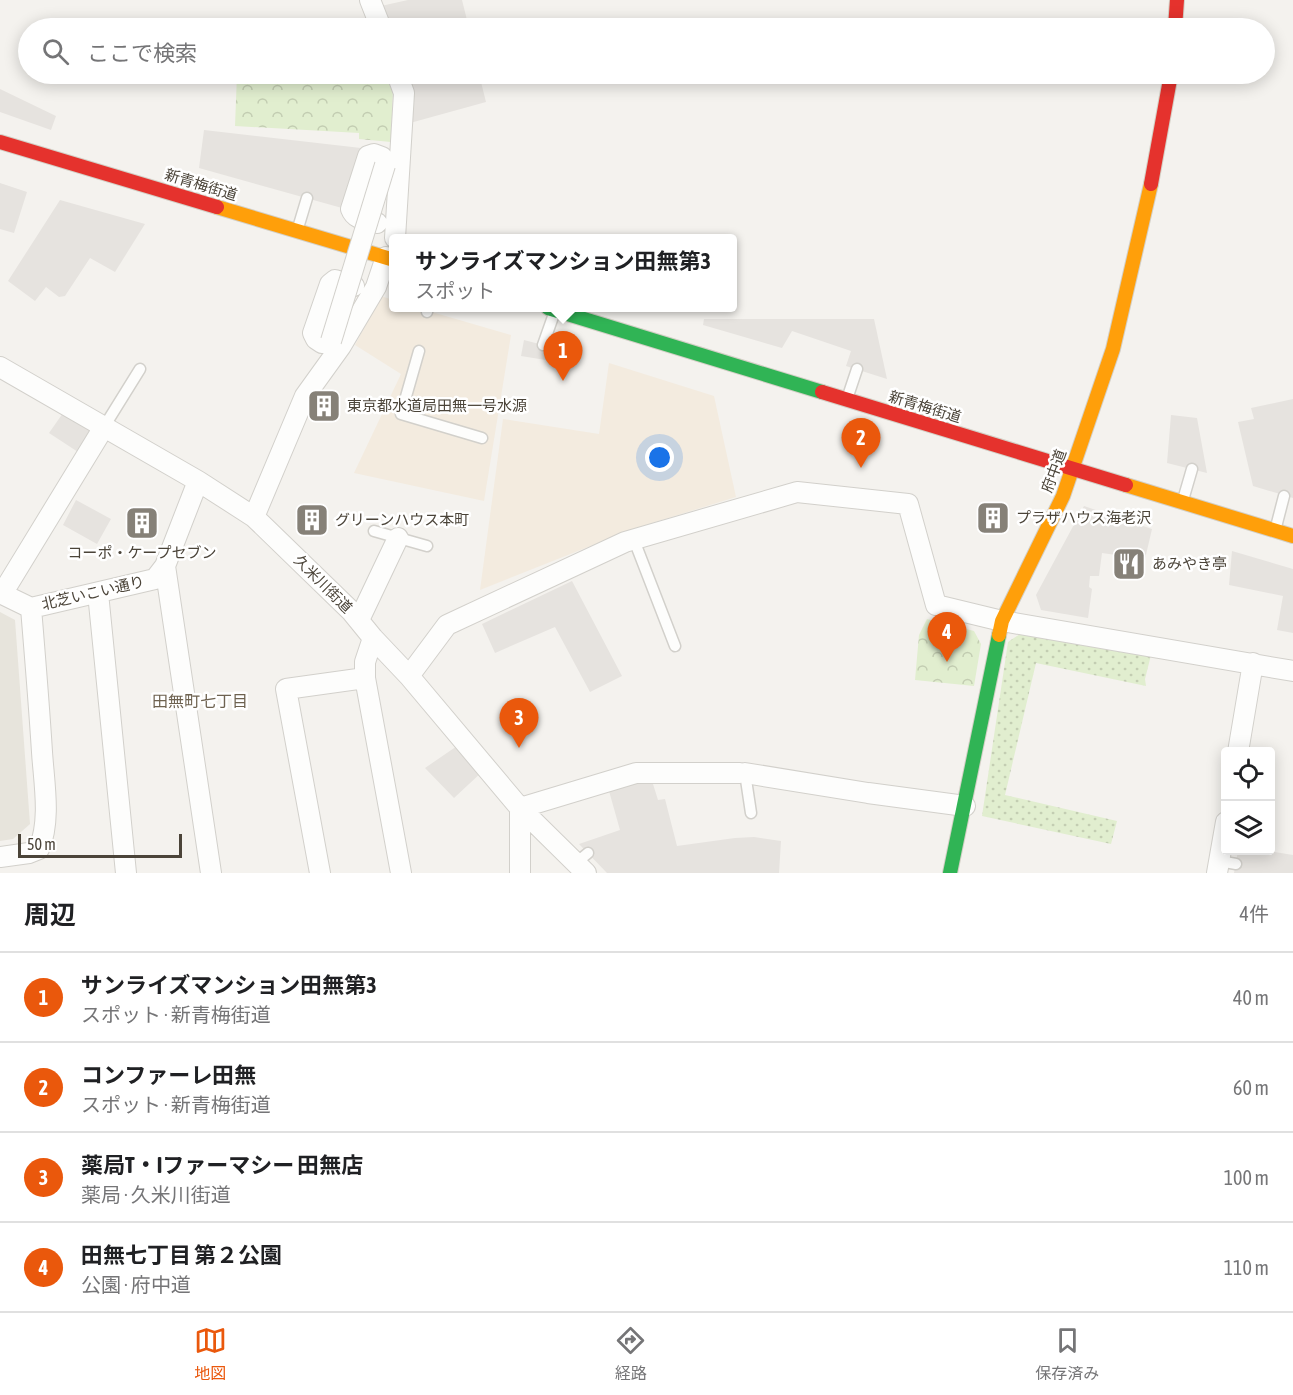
<!DOCTYPE html>
<html lang="ja">
<meta charset="utf-8">
<style>
:root{--surface:#fff;--page:#f2f2f2;--text:#202124;--muted:#757577;--line:#e0e0e0;--accent:#ea580c}
body{margin:0;font-family:"Asap Condensed","Noto Sans JP",sans-serif;background:var(--page);color:var(--text)}
.controls{position:absolute;right:18px;bottom:18px;display:grid;overflow:hidden;border-radius:6px;box-shadow:0 3px 15px #0003}
.controls button{width:54px;height:54px;display:grid;place-items:center;padding:0;border:0;border-bottom:2px solid var(--line);background:var(--surface);color:var(--text);font:30px sans-serif}
.scale{position:absolute;left:18px;bottom:15px;width:164px;box-sizing:border-box;padding-left:6px;border:3px solid #4b4439;border-top:0;font-size:16px;line-height:21px;white-space:nowrap;color:#4b4439;-webkit-text-stroke:4px #fff;paint-order:stroke}
.you{position:absolute;left:660px;top:458px;width:21px;height:21px;margin:-15px;border:4px solid #fff;border-radius:50%;background:#1a73e8;box-shadow:0 0 0 9px #1a73e833}
.badge{display:grid;place-items:center;width:39px;height:39px;border-radius:50%;background:var(--accent);color:#fff;font-size:20px;font-weight:700}
.pin{position:absolute;translate:-50% -50px;filter:drop-shadow(0 2px 3px #0008)}
.pin::after{content:'';position:absolute;top:32px;width:21px;height:18px;background:inherit;clip-path:polygon(0 0,100% 0,50% 100%)}
.popup{position:absolute;left:389px;top:234px;width:348px;height:78px;box-sizing:border-box;display:grid;place-content:center;border-radius:6px;background:var(--surface);filter:drop-shadow(0 2px 4px #0005);font-size:20px;white-space:nowrap;color:var(--muted)}
.popup b{font-size:22px;color:var(--text)}
.popup::after{content:'';position:absolute;left:50%;top:100%;margin-left:-12px;border:12px solid transparent;border-top-color:var(--surface)}
.list{margin:0;padding:0;list-style:none}
h2{display:flex;justify-content:space-between;align-items:center;height:78px;margin:0;padding:0 24px;font-size:26px}
h2 small{font-size:20px;font-weight:400;color:var(--muted)}
.list li{display:grid;grid-template-columns:39px 1fr auto;gap:18px;align-items:center;box-sizing:border-box;height:90px;padding:0 24px;border-top:2px solid var(--line)}
.list b{display:block;font-size:22px;white-space:nowrap}
.list p{margin:0;font-size:20px;white-space:nowrap;color:var(--muted)}
.list em{font-size:20px;font-style:normal;color:var(--muted)}
.icon{flex:none;width:33px;height:33px;fill:none;stroke:currentColor;stroke-width:2;stroke-linecap:round;stroke-linejoin:round}
.map{position:relative;flex:none;width:1293px;height:873px;overflow:hidden}
.search{position:absolute;background:var(--surface);box-shadow:0 3px 15px #0003;left:18px;right:18px;top:18px;height:66px;display:flex;align-items:center;gap:15px;box-sizing:border-box;padding:0 21px;border-radius:33px;color:var(--muted);font-size:22px}
.sheet{height:438px;background:var(--surface)}
nav{display:flex;justify-content:space-around;align-items:center;box-sizing:border-box;height:84px;border-top:2px solid var(--line);background:var(--surface);font-size:16px;color:var(--muted)}
nav a{display:grid;justify-items:center;gap:3px}
nav .on{color:var(--accent)}
.map>svg:first-child{display:block}
.residential{fill:#e7e4dc}
.commercial{fill:#f3ebdf}
.park{fill:url(#park-crowns)}
.garden{fill:url(#garden-dots)}
.parking{fill:#e6e3df}
.lines{fill:none;stroke-linecap:round;stroke-linejoin:round}
.lane-casing{stroke:#d2d0cb;stroke-width:13}
.street-casing{stroke:#d2d0cb;stroke-width:22}
.fast-casing{stroke:#d3cfc5;stroke-width:16}
.slow-casing{stroke:#d3cfc5;stroke-width:16}
.jam-casing{stroke:#d3cfc5;stroke-width:16}
.lane{stroke:#fdfdfc;stroke-width:10}
.street{stroke:#fdfdfc;stroke-width:20}
.fast{stroke:#30b455;stroke-width:14}
.slow{stroke:#ff9f0a;stroke-width:14}
.jam{stroke:#e5322d;stroke-width:14}
.street-bridge-casing{stroke:#d2d0cb;stroke-width:22;stroke-linecap:butt}
.street-bridge{stroke:#fdfdfc;stroke-width:20}
.labels{text-anchor:middle;stroke-width:5;stroke-linejoin:round;paint-order:stroke}
.street-label{font-size:15px;fill:#4b4439;stroke:#fff}
.poi-label{font-size:15px;fill:#4b4439;stroke:#fff;text-anchor:start}
.neighbourhood-label{font-size:16px;fill:#6e6250;stroke:#fff}
</style>
<div class="map">
<svg width="1293" height="873" viewBox="0 0 1293 873">
<defs>
<pattern id="park-crowns" width="20" height="18" patternUnits="userSpaceOnUse" patternTransform="scale(1.5)"><rect width="20" height="18" fill="#e1eecf"/><path d="M2 6a3 3 0 1 1 6 0M12 15a3 3 0 1 1 6 0" fill="none" stroke="#c3cdb2"/></pattern>
<pattern id="garden-dots" width="8" height="8" patternUnits="userSpaceOnUse" patternTransform="scale(1.5)"><rect width="8" height="8" fill="#e1eecf"/><path d="M2 2h.1M6 6h.1" fill="none" stroke="#c3cdb2" stroke-width="1.8" stroke-linecap="round"/></pattern>
</defs>
<rect width="100%" height="100%" fill="#f4f2ee"/>
<path class="residential" d="M0,612L15,620L30,824L13,839L0,841Z"/>
<path class="commercial" d="M381,296L393,300L394,308H418L511,335L484,501L354,473L401,374L355,345Z
M609,363L714,396L736,497L636,528L480,590L503,419L599,434Z"/>
<path class="park" d="M237,74H386L393,89L391,142L359,139V133L235,126Z
M927,619L974,631L981,644L974,686L915,680L919,635Z"/>
<path class="garden" d="M1020,634L1151,655L1145,679L1146,686L1036,663L1005,795L1117,821L1111,844L982,816L1008,642Z"/>
<path class="parking" d="M408,0H462L469,28H389L381,6Z
M406,74H479L486,102L410,123Z
M0,89L56,116L51,130L0,112Z
M204,130L361,148L342,208L199,168Z
M0,183L27,192L14,233L0,229Z
M60,200L145,224L115,272L90,258L65,296L59,297L46,287L35,301L8,281Z
M704,319H874L887,379L846,366L851,351L792,331L782,348L703,325Z
M524,340L562,350L558,362L521,356Z
M1293,399V498L1253,486L1238,422L1254,419L1251,408Z
M63,413L92,431L78,452L49,433Z
M1171,415L1197,418L1207,473L1167,463Z
M76,500L111,519L97,544L63,525Z
M1084,506L1152,529L1145,559L1102,553L1099,576H1090L1089,587L1092,589L1088,618L1041,610L1036,595Z
M1232,551L1293,569V633L1277,630L1283,596L1229,585Z
M572,581L622,676L590,692L555,627L495,653L482,624Z
M460,744L483,771L454,798L425,768Z
M642,781L653,784L658,800L665,799L677,846L735,838L754,837L781,841L779,873H607L579,844L620,830L609,791Z
M1238,851H1268L1293,855V873H1234Z"/>
<g class="lines">
<defs>
<path id="lane" d="M298,228L307,198
M427,312L428,308
M543,345L555,311
M419,351L401,414L482,438
M848,396L857,369
M104,427L140,369
M1183,500L1192,469
M1276,527L1284,496
M374,531L427,546
M634,540L675,646
M745,773L751,813
M1219,861L1236,864
M576,863L588,853"/>
<path id="street" d="M370,0L381,28
M377,223C367,220 355,220 351,209L368,156L374,154L382,157L385,165
M395,238L404,93L397,74
M331,341L322,343L316,339L313,333L330,284L335,280L354,286
M0,367L198,481L254,517L351,611L373,638L409,676L520,808L586,873
M254,517L305,396L341,346L376,287L386,257
M165,566L211,873
M0,593L31,608L155,579L165,566L198,481
M98,593L126,873
M2,594L104,427
M359,620L398,538
M373,638L365,662V678L401,873
M409,676L447,625L625,542L797,492L908,504L936,605L1002,621L1293,671
M1238,752L1253,663
M745,773L868,793L965,806
M0,857L29,853L39,849C51,820 44,783 42,752C39,704 35,656 31,608
M320,873L286,689L365,678
M520,873V808L636,773H740
M1217,873L1226,822"/>
<path id="fast" d="M548,308L822,392
M950,873L999,635"/>
<path id="slow" d="M217,207L394,260
M1126,485L1293,536
M999,635L1002,621L1063,496L1113,349L1151,184"/>
<path id="jam" d="M1175,28L1177,0
M0,142L217,207
M1151,184L1171,74
M822,392L1126,485"/>
</defs>
<use href="#lane" class="lane-casing"/>
<use href="#street" class="street-casing"/>
<use href="#fast" class="fast-casing"/>
<use href="#slow" class="slow-casing"/>
<use href="#jam" class="jam-casing"/>
<use href="#lane" class="lane"/>
<use href="#street" class="street"/>
<use href="#fast" class="fast"/>
<use href="#slow" class="slow"/>
<use href="#jam" class="jam"/>
<defs>
<path id="street-bridge" d="M331,341L385,165"/>
</defs>
<use href="#street-bridge" class="street-bridge-casing"/>
<use href="#street-bridge" class="street-bridge"/>
</g>
<defs>
<symbol id="building-square" viewBox="-11 -11 22 22"><rect x="-9" y="-9" width="18" height="18" rx="4" fill="#868178" stroke="#fff"/><path d="M-4-6H4V6H1V3H-1V6H-4ZM-2.5-4.3h1.7v1.8h-1.7ZM.8-4.3h1.7v1.8H.8ZM-2.5-1h1.7V.8h-1.7ZM.8-1h1.7V.8H.8Z" fill="#fff"/></symbol>
<symbol id="restaurant-square" viewBox="-11 -11 22 22"><rect x="-9" y="-9" width="18" height="18" rx="4" fill="#868178" stroke="#fff"/><path d="M-5-6h1v4h1v-4h1v4h1v-4h1v5L-1.5 .5V6h-2V.5L-5-1ZM5-6V6H3V1.5H1.5Q1.5-4 5-6Z" fill="#fff"/></symbol>
</defs>
<g fill-rule="evenodd">
<use href="#building-square" x="305" y="387" width="38" height="38"/>
<use href="#building-square" x="974" y="499" width="38" height="38"/>
<use href="#building-square" x="293" y="501" width="38" height="38"/>
<use href="#building-square" x="123" y="504" width="38" height="38"/>
<use href="#restaurant-square" x="1110" y="545" width="38" height="38"/>
</g>
<g class="labels">
<g class="street-label">
<text transform="translate(201 185) rotate(17)" y="5">新青梅街道</text>
<text transform="translate(925 407) rotate(17)" y="5">新青梅街道</text>
<text transform="translate(1054 471) rotate(-70)" y="5">府中道</text>
<text transform="translate(323 584) rotate(45)" y="5">久米川街道</text>
<text transform="translate(93 593) rotate(-13)" y="5">北芝いこい通り</text>
</g>
<g class="poi-label">
<text x="347" y="411">東京都水道局田無一号水源</text>
<text x="1016" y="523">プラザハウス海老沢</text>
<text x="335" y="525">グリーンハウス本町</text>
<text x="142" y="558" text-anchor="middle">コーポ・ケープセブン</text>
<text x="1152" y="569">あみやき亭</text>
</g>
<g class="neighbourhood-label">
<text x="200" y="707">田無町七丁目</text>
</g>
</g>
</svg>
<div class="controls">
<button><svg class="icon" aria-label="locate" viewBox="0 0 24 24"><circle cx="12" cy="12" r="6"/><path d="M12 2v4M12 18v4M2 12h4M18 12h4"/></svg></button>
<button><svg class="icon" aria-label="layers" viewBox="0 0 24 24"><path d="M12 4l9 5-9 5-9-5zM3 14l9 5 9-5"/></svg></button>
</div>
<div class="scale">50 m</div>
<div class="you"></div>
<div class="pin badge" style="left:563px;top:381px">1</div>
<div class="popup"><b>サンライズマンション田無第3</b>スポット</div>
<div class="pin badge" style="left:861px;top:468px">2</div>
<div class="pin badge" style="left:519px;top:748px">3</div>
<div class="pin badge" style="left:947px;top:662px">4</div>
<div class="search"><svg class="icon" aria-label="search" viewBox="0 0 24 24"><circle cx="10" cy="10" r="6"/><path d="M15 15l6 6"/></svg>ここで検索</div>
</div>
<section class="sheet">
<h2>周辺<small>4件</small></h2>
<ul class="list">
<li><span class="badge">1</span><div><b>サンライズマンション田無第3</b><p>スポット · 新青梅街道</p></div><em>40 m</em></li>
<li><span class="badge">2</span><div><b>コンファーレ田無</b><p>スポット · 新青梅街道</p></div><em>60 m</em></li>
<li><span class="badge">3</span><div><b>薬局T・Iファーマシー 田無店</b><p>薬局 · 久米川街道</p></div><em>100 m</em></li>
<li><span class="badge">4</span><div><b>田無七丁目 第２公園</b><p>公園 · 府中道</p></div><em>110 m</em></li>
</ul>
</section>
<nav>
<a class="on"><svg class="icon" aria-label="map" viewBox="0 0 24 24"><path d="M3 6l6-2 6 2 6-2v14l-6 2-6-2-6 2zM9 4v14M15 6v14"/></svg>地図</a>
<a><svg class="icon" aria-label="directions" viewBox="0 0 24 24"><path d="M12 3l9 9-9 9-9-9zM9 14v-3h6M13 9l2 2-2 2"/></svg>経路</a>
<a><svg class="icon" aria-label="saved" viewBox="0 0 24 24"><path d="M7 4h10v16l-5-4-5 4z"/></svg>保存済み</a>
</nav>
